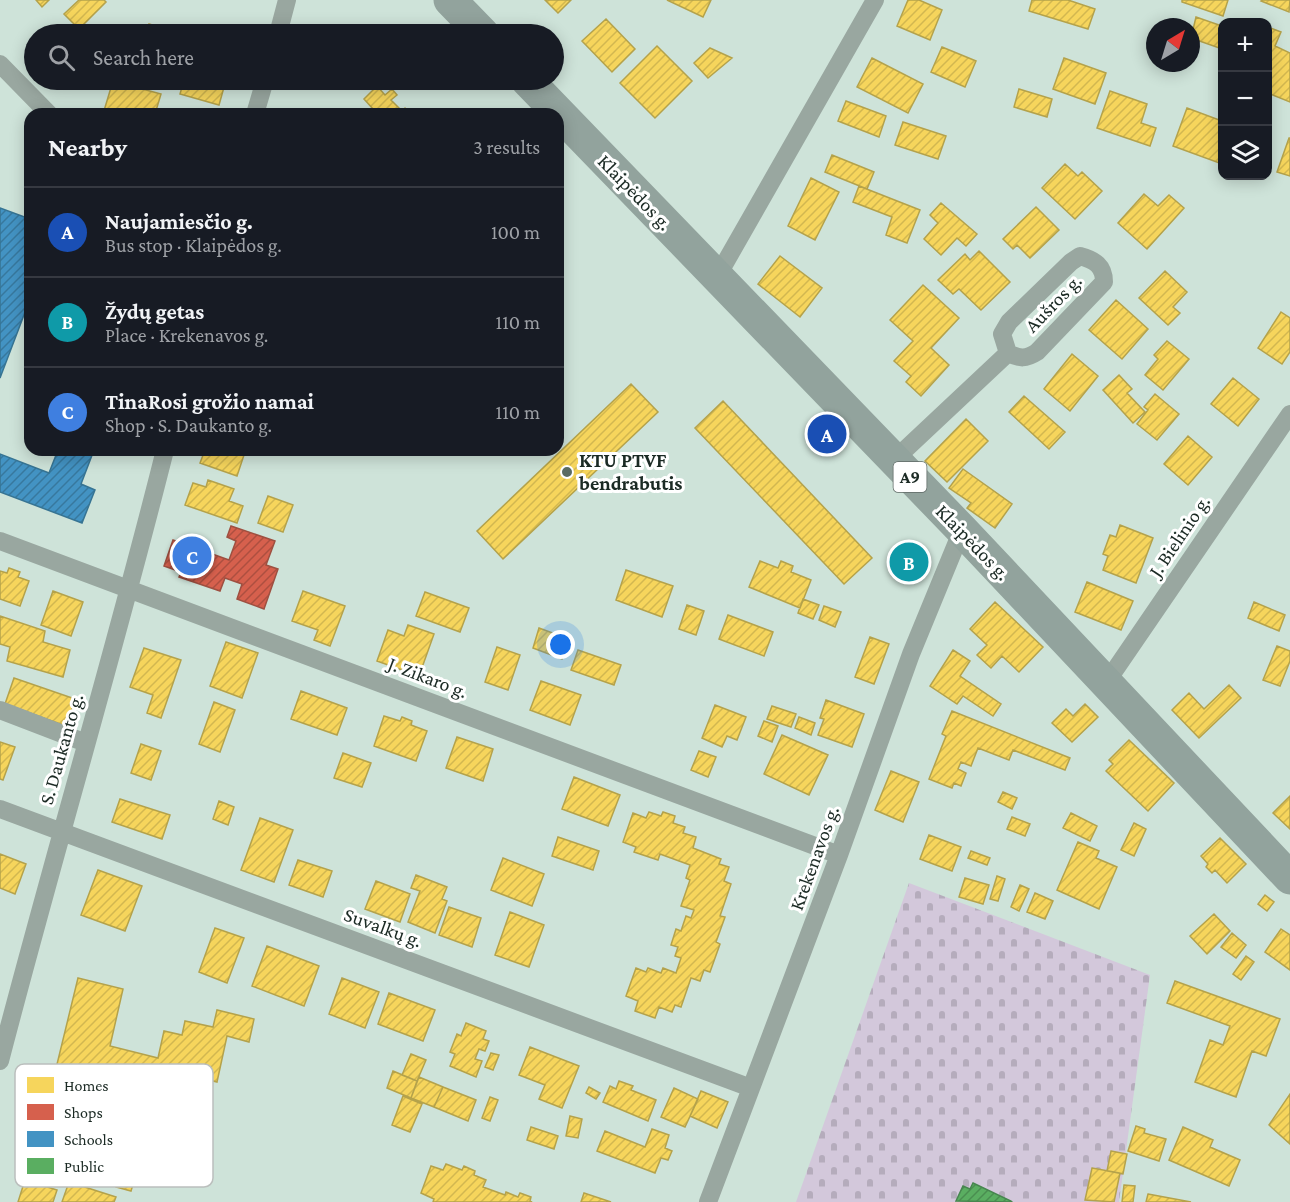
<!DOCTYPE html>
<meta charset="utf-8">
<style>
:root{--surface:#171b24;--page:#242831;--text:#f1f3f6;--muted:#9ea1a6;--line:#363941;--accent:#1a73e8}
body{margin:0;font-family:"Crimson Pro",serif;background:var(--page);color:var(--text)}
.controls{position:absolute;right:18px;top:18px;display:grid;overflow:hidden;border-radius:12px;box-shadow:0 3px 15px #0003}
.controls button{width:54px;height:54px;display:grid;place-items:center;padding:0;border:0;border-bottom:2px solid var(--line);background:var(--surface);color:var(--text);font:30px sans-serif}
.compass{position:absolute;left:1146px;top:18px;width:54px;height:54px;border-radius:50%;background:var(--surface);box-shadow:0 3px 15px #0003;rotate:38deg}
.you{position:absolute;left:561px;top:645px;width:21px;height:21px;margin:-15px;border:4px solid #fff;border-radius:50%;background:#1a73e8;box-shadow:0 0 0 9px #1a73e833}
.badge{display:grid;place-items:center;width:39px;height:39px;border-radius:50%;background:var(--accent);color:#fff;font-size:20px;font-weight:700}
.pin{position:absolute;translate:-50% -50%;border:3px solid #fff;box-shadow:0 2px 6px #0006}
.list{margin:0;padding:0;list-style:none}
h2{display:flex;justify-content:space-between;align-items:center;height:78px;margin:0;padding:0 24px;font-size:26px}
h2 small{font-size:20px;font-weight:400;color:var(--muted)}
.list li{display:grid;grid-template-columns:39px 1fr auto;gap:18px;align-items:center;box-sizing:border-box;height:90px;padding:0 24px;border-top:2px solid var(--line)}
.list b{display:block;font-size:22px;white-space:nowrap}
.list p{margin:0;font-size:20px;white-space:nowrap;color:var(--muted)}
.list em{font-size:20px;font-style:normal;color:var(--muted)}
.icon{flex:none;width:33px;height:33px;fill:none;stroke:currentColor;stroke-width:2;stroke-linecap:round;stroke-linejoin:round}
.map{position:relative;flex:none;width:1290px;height:1202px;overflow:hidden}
.search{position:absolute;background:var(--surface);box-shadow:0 3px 15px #0003;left:24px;top:24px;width:540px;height:66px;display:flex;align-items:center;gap:15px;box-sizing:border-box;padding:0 21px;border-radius:33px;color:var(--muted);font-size:22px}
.panel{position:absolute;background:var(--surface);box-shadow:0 3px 15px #0003;left:24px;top:108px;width:540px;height:348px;border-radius:18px}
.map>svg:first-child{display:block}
.cemetery{fill:url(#cemetery-stones)}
.homes{fill:url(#homes-hatch);stroke:#b4a24b;stroke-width:1.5}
.shops{fill:url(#shops-hatch);stroke:#9e5041;stroke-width:1.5}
.schools{fill:url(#schools-hatch);stroke:#377493;stroke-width:1.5}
.public{fill:url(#public-hatch);stroke:#47864f;stroke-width:1.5}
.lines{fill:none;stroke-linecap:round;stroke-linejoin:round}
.street{stroke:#99a7a0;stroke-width:18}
.highway{stroke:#92a39d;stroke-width:33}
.poi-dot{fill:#5a6b63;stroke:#fff;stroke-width:2}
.labels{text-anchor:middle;stroke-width:6;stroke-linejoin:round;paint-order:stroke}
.shield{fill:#fff;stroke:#5f6a66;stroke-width:1.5}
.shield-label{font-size:18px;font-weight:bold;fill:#1b2a24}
.street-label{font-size:20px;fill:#1b2a24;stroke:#fff}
.poi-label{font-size:20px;font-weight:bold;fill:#1b2a24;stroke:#fff;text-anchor:start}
.key{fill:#fff;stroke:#bbbfbd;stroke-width:1.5}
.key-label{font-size:16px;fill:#1b2a24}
</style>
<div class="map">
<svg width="1290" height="1202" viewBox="0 0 1290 1202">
<defs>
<pattern id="cemetery-stones" width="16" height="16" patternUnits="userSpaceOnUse" patternTransform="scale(1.5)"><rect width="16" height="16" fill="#d3c8db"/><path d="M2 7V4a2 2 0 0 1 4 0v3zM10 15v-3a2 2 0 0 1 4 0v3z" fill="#b5acbc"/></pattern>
<pattern id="homes-hatch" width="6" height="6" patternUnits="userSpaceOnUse" patternTransform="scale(1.5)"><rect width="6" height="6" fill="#f6d55c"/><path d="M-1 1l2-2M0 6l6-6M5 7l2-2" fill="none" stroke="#d2b750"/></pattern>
<pattern id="shops-hatch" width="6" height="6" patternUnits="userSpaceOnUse" patternTransform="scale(1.5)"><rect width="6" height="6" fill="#d6604d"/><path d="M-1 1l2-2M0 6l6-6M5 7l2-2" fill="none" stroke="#ad4f40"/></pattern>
<pattern id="schools-hatch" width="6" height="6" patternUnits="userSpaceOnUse" patternTransform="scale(1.5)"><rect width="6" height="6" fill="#4393c3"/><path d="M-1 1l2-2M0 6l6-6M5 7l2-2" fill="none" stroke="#37789e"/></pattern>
<pattern id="public-hatch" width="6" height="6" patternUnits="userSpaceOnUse" patternTransform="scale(1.5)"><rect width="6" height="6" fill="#5aae61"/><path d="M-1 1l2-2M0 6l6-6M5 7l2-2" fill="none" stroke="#4a8e50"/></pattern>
</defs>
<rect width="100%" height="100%" fill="#cee3d9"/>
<path class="cemetery" d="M909,883L1150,975L1119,1202H796Z"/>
<path class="homes" d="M36,0H49L42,7Z
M79,0H104L106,2L79,29L64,14Z
M545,0H571L558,13Z
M667,0H711L703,17Z
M908,0H919L942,10L930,40L897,26Z
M1032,0H1068L1095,9L1088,29L1029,11Z
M1182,0H1228L1223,16L1182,2Z
M1290,0L1289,12L1261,1L1262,0Z
M1196,17L1222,26V49L1191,38Z
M606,19L635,49L612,72L582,41Z
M149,24L178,32V34H146Z
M1268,27L1281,32L1275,46L1290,53V102L1268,93Z
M657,46L692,81L655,118L620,83Z
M942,47L976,61L965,87L931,72Z
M710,48L732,58L708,78L694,63Z
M872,58L923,84L908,113L857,87Z
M1064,58L1106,73L1095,104L1053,89Z
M66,80H82L75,88Z
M184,80H226L219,105L180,94Z
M113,81L161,94L155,114H103Z
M377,86L385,95L392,89L397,95L391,100L402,111L405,108L410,114H367L373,109L364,99Z
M1019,89L1052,99L1047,117L1014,107Z
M1110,91L1147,104L1141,123L1156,128L1150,146L1097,128Z
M846,101L886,116L879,137L838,121Z
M1187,108L1222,121V164L1173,146Z
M903,122L946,136L938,159L895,145Z
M1289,138H1290V176L1277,172Z
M832,155L874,172L867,189L825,172Z
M1065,164L1078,176L1082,172L1102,191L1075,219L1042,188Z
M811,178L839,192L815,240L788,226Z
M859,186L920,210L907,243L886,235L892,217L853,202Z
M1144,194L1158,206L1169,195L1184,208L1147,249L1118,223Z
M941,203L977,234L966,246L957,238L941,255L924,239L938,223L930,215Z
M1036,207L1059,230L1030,258L1017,245L1013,249L1003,239Z
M979,251L1010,282L981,310L959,289L953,294L938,280L965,254L970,260Z
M780,256L822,288L800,317L758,284Z
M1165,271L1187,292L1173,307L1180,313L1168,325L1139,298Z
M923,285L959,318L931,348L949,365L921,396L906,382L911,376L894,361L913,341L890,320Z
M1116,300L1148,329L1122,359L1089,330Z
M1281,312L1290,318V352L1282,364L1258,348Z
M1167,341L1189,359L1163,390L1145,375L1158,359L1154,355Z
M1072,354L1098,376L1070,411L1044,389Z
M1119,375L1132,389L1127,393L1145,412L1133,423L1103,390Z
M1233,378L1259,399L1238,426L1211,404Z
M631,384L658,412L503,559L477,531Z
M1155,394L1179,414L1157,440L1137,424L1148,410L1144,407Z
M1024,396L1065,432L1049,449L1009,412Z
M723,401L872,558L844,584L695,428Z
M966,419L988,441L947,482L925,461Z
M1188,436L1212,457L1188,485L1164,464Z
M205,450H238L237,453L244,455L237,476L200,463Z
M963,469L1012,504L995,528L967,508L971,503L949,488Z
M208,480L234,489L229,501L243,506L237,523L185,505L193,483L206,487Z
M268,496L293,505L283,532L258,523Z
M1120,525L1153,538L1136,583L1103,570L1108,556L1103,554L1110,535L1116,537Z
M760,561L778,568L781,561L793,566L791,572L811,580L800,608L749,587Z
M9,568L20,572L18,577L29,581L20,606L0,599V571L7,573Z
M626,570L673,586L662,617L616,600Z
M1087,582L1133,601L1121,630L1075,612Z
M53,591L83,602L71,636L41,625Z
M303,591L345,606L330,646L314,640L318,630L292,621Z
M425,592L469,608L460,632L416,616Z
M803,599L819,605L813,619L798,613Z
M995,602L1043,647L1019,672L1002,656L991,668L977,655L987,645L970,629Z
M1254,602L1285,615L1279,631L1248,618Z
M687,605L704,611L696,635L679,629Z
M824,606L841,612L835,627L819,620Z
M728,615L773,632L764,656L719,639Z
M0,616L45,631L43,642L70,650L63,677L7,661L10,647L0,644Z
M408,625L434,634L419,676L377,661L388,630L404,636Z
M539,628L569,639L562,659L533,648Z
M870,637L889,644L874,684L855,677Z
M226,642L258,653L242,698L210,686Z
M1277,646L1290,651V661L1280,686L1263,680Z
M497,647L520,655L508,690L485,682Z
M144,648L181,660L161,718L147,713L153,695L130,687Z
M578,650L621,665L614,685L571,670Z
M953,650L970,661L960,676L1001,704L993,716L963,696L957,704L930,686Z
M14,678L75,699L66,726L5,704Z
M541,681L581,695L570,725L530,710Z
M1229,685L1241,698L1199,738L1172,710L1189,693L1204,709Z
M301,691L347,708L337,735L291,719Z
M826,700L864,714L852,747L818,735L824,719L820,718Z
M214,702L235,710L220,752L199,744Z
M1085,704L1098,717L1072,742L1052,723L1066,709L1073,716Z
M715,705L746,717L737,740L727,736L722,747L702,738Z
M772,706L796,714L791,727L767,719Z
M952,711L1070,758L1065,770L1013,750L1009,760L978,748L971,766L961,762L958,769L966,773L961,786L954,783L952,788L929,779L946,736L942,734Z
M384,716L400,721L402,717L412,721L411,725L427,731L416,761L374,746Z
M799,717L815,723L811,735L795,728Z
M764,721L778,726L772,742L758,736Z
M782,735L828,755L809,795L764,774Z
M457,737L493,749L483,781L446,768Z
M1129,740L1174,783L1148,811L1106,771L1113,764L1109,760Z
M0,742L15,747L3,780L0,779Z
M141,744L161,751L151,780L131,773Z
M699,751L716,757L708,777L691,770Z
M343,753L371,763L362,787L334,778Z
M891,771L919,782L903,822L875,810Z
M574,777L620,795L608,826L562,809Z
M1003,792L1017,798L1012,809L998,802Z
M1290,796V829L1273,813Z
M120,799L170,815L162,839L112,822Z
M219,801L234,807L228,825L213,819Z
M649,812L661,816L663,812L675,816L673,823L685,827L683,833L696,837L693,848L721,859L719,864L729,867L724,881L731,884L720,916L725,917L716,942L720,944L710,972L704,970L700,981L691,978L681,1007L675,1005L672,1012L659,1007L655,1018L635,1011L638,1001L626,996L636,968L646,972L648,968L661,973L663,968L676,973L681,958L675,956L678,947L671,945L676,929L681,931L686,916L691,918L694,910L681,906L690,880L686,878L690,865L660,854L658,860L634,852L636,847L623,842L633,813L646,818Z
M1071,813L1097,826L1090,841L1063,828Z
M1012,817L1030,824L1025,836L1007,829Z
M260,818L293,830L274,882L241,870Z
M1134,823L1146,829L1134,856L1121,850Z
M929,835L961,847L952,871L920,859Z
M558,837L599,851L593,870L552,856Z
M1220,838L1246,864L1227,883L1215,870L1212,873L1206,867L1208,864L1201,856Z
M1078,842L1099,851L1096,858L1117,867L1099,909L1057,890Z
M971,851L990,858L987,865L968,858Z
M0,854L26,864L15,894L0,888Z
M503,858L544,874L532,906L491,890Z
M298,860L332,871L323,897L289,885Z
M98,870L142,886L125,931L81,915Z
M416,875L447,887L442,899L447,901L435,933L408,922L420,891L411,888Z
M997,876L1005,879L998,901L990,899Z
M965,878L989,885L983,904L959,897Z
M376,881L410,894L400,922L365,909Z
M1020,885L1029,889L1019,911L1011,907Z
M1035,893L1053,901L1045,919L1027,912Z
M1265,895L1274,902L1267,911L1258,904Z
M449,907L481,918L472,947L439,935Z
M510,912L544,925L529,967L495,955Z
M1214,914L1230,931L1207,954L1190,936Z
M215,928L244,938L227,983L199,972Z
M1281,929L1290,935V970L1265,952Z
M1232,933L1246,945L1236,958L1221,947Z
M267,946L319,966L304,1006L252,986Z
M1246,956L1254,962L1241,980L1233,974Z
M78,978L123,989L110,1046L158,1058L164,1031L182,1035L185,1021L213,1027L217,1010L254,1019L249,1042L227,1036L217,1082L205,1079L192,1136L131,1121L133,1113L50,1093Z
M342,978L379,992L365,1028L329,1014Z
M1175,981L1280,1019L1266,1056L1252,1051L1236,1097L1195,1082L1210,1040L1223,1045L1230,1026L1167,1003Z
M389,993L435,1010L423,1041L378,1024Z
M466,1023L486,1031L483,1039L489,1041L485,1051L479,1049L475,1059L482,1061L476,1077L450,1066L455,1054L450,1052L457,1034L461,1036Z
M530,1047L579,1066L562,1108L539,1099L545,1085L519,1075Z
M491,1053L499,1055L493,1070L485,1067Z
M411,1054L426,1060L417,1081L402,1075Z
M393,1071L417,1081L411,1098L387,1088Z
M419,1077L443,1087L434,1107L411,1098Z
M619,1081L633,1086L631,1090L656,1100L648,1121L603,1102L610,1086L616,1089Z
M443,1087L476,1100L468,1121L434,1107Z
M589,1087L600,1093L596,1099L586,1093Z
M674,1088L698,1099L685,1127L661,1117Z
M701,1091L728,1102L717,1128L690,1116Z
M1290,1094V1144L1269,1125Z
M403,1096L422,1104L410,1132L392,1125Z
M490,1097L498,1100L490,1121L482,1118Z
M570,1116L582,1119L578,1138L566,1136Z
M1136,1126L1145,1129L1144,1133L1166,1139L1159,1161L1128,1151Z
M531,1127L558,1136L554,1149L527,1140Z
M1183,1127L1213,1140L1210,1147L1240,1160L1229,1186L1169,1160Z
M652,1129L669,1135L665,1148L672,1151L668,1160L661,1158L655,1173L597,1151L605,1131L645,1147Z
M1111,1151L1127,1154L1123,1174L1107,1171Z
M123,1163L138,1168L131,1191L116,1187Z
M446,1164L462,1170L464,1166L475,1171L474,1175L486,1180L483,1187L505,1195L506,1192L518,1197L520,1193L531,1197L530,1201L532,1202H433L434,1199L421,1193L431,1166L443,1170Z
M1092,1168L1120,1173L1114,1202L1085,1200Z
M25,1180L57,1190L53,1202H18Z
M69,1182L116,1197L114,1202H62Z
M1124,1185L1135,1186L1133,1202H1122Z
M584,1193L611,1202H581Z
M1148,1194L1191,1202H1146Z"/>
<path class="shops" d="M231,526L275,541L266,565L278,569L264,609L237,599L242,584L225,578L220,591L179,577L181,572L164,566L173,540L229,560L236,541L227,537Z"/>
<path class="schools" d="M0,208L30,219V299L0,378Z
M58,450H94L81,484L95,490L82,523L0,492V454L49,473Z"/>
<path class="public" d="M973,1183L1011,1201L1012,1202L956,1201L963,1186L970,1189Z"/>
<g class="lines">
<path class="street" d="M278,34L287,0
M0,64L49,114
M255,114L265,80
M717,277L875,0
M894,460L1008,353C1020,359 1026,359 1037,352L1104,282C1104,266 1095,260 1080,256L1071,262L1009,322L1002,334L1008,353
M0,541L839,855
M1106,683L1290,414
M0,710L86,743
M0,809L751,1088
M0,1061C53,857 114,654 165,450
M708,1202L839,855L911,654L962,530"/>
<path class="highway" d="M450,0L483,34
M527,80L962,530L1290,878"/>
</g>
<circle class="poi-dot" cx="567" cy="472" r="6"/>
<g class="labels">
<rect class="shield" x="893.5" y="462" width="33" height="30" rx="4.5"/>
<g class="shield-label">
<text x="910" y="483">A9</text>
</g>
<g class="street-label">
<text transform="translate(635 192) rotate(46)" y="7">Klaipėdos g.</text>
<text transform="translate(1053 303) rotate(-46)" y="7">Aušros g.</text>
<text transform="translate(1179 536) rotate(-56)" y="7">J. Bielinio g.</text>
<text transform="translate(973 542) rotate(46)" y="7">Klaipėdos g.</text>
<text transform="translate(428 677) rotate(21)" y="7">J. Zikaro g.</text>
<text transform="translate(61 749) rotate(-74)" y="7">S. Daukanto g.</text>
<text transform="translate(814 858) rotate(-70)" y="7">Krekenavos g.</text>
<text transform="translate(383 927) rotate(20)" y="7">Suvalkų g.</text>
</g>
<g class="poi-label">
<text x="579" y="467">KTU PTVF<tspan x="579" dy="23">bendrabutis</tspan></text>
</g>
</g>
<rect x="15" y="1064" width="198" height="123" rx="9" class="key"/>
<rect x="27" y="1077" width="27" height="16" fill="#f6d55c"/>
<rect x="27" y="1104" width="27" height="16" fill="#d6604d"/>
<rect x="27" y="1131" width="27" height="16" fill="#4393c3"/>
<rect x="27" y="1158" width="27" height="16" fill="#5aae61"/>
<g class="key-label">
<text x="64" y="1091">Homes</text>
<text x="64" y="1118">Shops</text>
<text x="64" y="1145">Schools</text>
<text x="64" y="1172">Public</text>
</g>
</svg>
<div class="controls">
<button>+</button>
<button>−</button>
<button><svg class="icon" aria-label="layers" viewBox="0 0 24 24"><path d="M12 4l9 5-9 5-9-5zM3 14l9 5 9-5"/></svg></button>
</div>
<svg class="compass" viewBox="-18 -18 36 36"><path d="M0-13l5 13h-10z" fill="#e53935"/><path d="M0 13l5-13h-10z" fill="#9ea1a6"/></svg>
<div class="you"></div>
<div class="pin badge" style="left:827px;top:434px;background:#1a4fb4">A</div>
<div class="pin badge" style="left:909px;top:562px;background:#0f9aa8">B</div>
<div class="pin badge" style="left:192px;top:556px;background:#3f7fe0">C</div>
<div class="search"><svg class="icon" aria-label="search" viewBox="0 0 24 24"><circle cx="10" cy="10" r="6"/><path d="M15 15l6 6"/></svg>Search here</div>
<section class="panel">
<h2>Nearby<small>3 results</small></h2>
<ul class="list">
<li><span class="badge" style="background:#1a4fb4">A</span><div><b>Naujamiesčio g.</b><p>Bus stop · Klaipėdos g.</p></div><em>100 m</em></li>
<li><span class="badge" style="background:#0f9aa8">B</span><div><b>Žydų getas</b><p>Place · Krekenavos g.</p></div><em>110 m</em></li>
<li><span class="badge" style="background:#3f7fe0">C</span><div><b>TinaRosi grožio namai</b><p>Shop · S. Daukanto g.</p></div><em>110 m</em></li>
</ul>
</section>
</div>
